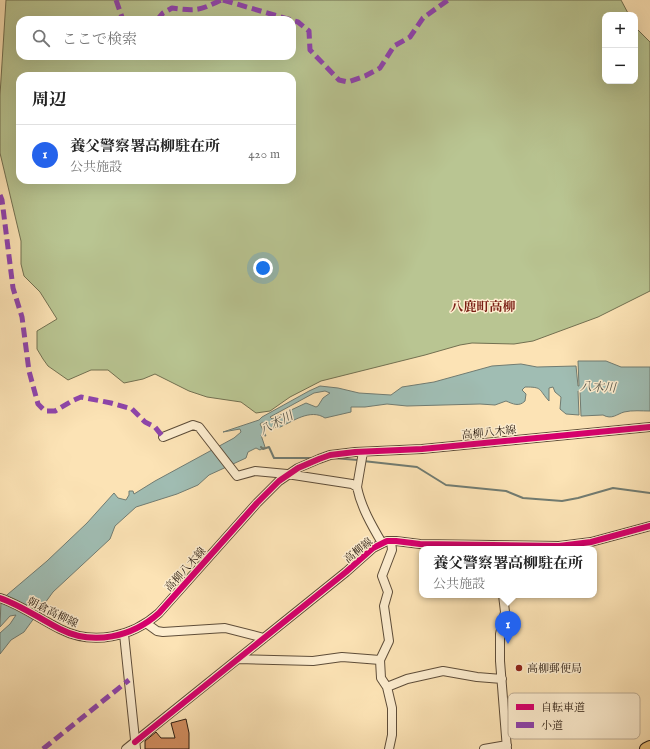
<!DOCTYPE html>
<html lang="ja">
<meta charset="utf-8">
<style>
:root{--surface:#fff;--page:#f2f2f2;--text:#222;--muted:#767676;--line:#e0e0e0;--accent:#2563eb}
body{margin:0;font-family:"IM FELL English","Noto Serif JP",serif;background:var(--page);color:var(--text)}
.controls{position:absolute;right:12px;top:12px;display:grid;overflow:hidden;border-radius:8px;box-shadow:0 4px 16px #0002}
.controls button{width:36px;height:36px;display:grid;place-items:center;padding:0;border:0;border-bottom:1px solid var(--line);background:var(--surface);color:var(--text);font:20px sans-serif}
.you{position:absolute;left:263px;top:268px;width:14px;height:14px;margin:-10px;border:3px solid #fff;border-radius:50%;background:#1a73e8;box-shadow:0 0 0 6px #1a73e833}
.badge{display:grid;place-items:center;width:26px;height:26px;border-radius:50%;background:var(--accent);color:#fff;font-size:13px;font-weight:700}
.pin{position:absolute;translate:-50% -33px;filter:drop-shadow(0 1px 2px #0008)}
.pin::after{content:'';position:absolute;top:21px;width:14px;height:12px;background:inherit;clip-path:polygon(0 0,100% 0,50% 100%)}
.popup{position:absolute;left:419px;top:546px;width:178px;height:52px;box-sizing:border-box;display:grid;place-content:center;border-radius:8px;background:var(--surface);filter:drop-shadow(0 1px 3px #0005);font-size:13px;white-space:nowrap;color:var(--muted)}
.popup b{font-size:15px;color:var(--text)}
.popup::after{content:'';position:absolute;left:50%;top:100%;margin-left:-8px;border:8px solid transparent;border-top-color:var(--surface)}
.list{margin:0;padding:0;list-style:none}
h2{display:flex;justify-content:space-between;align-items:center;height:52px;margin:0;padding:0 16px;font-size:17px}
h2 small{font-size:13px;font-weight:400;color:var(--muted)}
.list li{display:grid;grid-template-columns:26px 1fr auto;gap:12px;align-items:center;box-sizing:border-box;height:60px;padding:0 16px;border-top:1px solid var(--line)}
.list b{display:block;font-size:15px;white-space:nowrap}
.list p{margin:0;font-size:13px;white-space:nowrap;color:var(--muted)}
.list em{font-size:13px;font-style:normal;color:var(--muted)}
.icon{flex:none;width:22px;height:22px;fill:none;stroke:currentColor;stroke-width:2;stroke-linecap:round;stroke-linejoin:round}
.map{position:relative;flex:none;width:650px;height:749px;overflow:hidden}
.search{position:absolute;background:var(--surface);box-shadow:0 4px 16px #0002;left:16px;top:16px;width:280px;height:44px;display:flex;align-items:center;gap:10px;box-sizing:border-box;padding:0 14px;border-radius:12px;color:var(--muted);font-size:15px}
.panel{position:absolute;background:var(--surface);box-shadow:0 4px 16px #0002;left:16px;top:72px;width:280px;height:112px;border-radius:12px}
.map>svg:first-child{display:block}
.green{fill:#b9c592;stroke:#727051;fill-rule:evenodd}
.water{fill:#a0bdb3;stroke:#717c72;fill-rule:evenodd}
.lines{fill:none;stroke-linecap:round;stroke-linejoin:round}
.stream{stroke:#717c72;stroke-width:2}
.building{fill:#d28e60;stroke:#2a1b10}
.minor-casing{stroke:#5e4d39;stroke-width:10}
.highway-casing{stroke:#2a1b10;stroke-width:14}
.minor{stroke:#fdedcf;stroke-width:8}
.highway{stroke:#eec27a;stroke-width:12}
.quiet{stroke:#8e44ad;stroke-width:5;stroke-dasharray:10 5;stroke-linecap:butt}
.cycleway-casing{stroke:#fdedcf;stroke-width:8}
.cycleway{stroke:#d6006c;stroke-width:6}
.poi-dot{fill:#8f2418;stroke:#fdedcf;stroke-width:1.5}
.labels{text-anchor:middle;stroke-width:3;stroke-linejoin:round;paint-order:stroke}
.street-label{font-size:11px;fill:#2a1b10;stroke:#fdedcf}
.poi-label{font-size:11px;fill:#2a1b10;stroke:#fdedcf;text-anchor:start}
.water-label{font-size:12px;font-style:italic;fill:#535449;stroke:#fdedcf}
.quarter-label{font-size:13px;font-weight:bold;fill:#7a1f14;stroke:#fdedcf}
.key{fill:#fdedcf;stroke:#beae96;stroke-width:1}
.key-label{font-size:11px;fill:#2a1b10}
</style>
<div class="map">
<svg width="650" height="749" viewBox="0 0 650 749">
<rect width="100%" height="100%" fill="#fce3b5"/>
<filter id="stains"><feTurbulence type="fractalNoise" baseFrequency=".005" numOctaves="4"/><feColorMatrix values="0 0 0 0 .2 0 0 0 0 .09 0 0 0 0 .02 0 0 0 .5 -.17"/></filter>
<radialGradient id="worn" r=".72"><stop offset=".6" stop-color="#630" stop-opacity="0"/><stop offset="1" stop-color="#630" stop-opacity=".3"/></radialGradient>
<path class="green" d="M6,0H621L629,15H605V81H635V27L650,42V291L598,317L533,341L514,344L472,343L460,345L425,355L321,381L290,397L270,411L256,413L241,402L207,397L189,391L155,374L143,379L124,383L108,370H91L68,380L48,366L43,359L37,349V331L57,319L40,292L24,276L21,264V241L0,153V95ZM20,20H292V56H20ZM20,76H292V180H20Z"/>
<path class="water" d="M578,361H606L621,367H650V411C642,411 632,410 624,412C617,414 612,420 603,415L581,416L580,391H578L579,415L566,414L560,409L561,397L555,392L553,387L549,388V401C538,389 543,387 525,387L522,390L526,394L525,401C519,407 513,404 506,401L495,405L480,404L407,406L387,404L365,407H351V412L325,418C310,408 292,422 278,428L276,427L271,430L268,427H266L263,422L260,424L266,436L261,435L265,447L260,450L256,448L248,452L246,458L209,475L198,485L177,494L136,507L115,526L110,539L53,592L24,632L11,640L0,654V633L10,624L16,615L10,616L0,627L1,600L47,561L87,523L114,493L118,498L126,500L129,495V491H133L134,494L155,481L234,438L241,432L240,429L223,432L259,420L262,417L309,391L320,386L338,388L359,393L391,395L402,387L434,382L492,366L521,364L537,367L576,366L578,386H579ZM325,391L330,393L323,398L318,406L316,407L306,403L272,419L270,417L314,393Z"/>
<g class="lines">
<path class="stream" d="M261,447L263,449L269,447L274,458H313
M333,458L358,460
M363,461L417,467L446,485L506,491L523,498L562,501L578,498L613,488L650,493"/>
</g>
<path class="building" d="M186,719L189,733V749H145V741L156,732L161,738H175L171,723Z"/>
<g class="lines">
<defs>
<path id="minor" d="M163,437L193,425L199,427L237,476L255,471L287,474L352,484L357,487C361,507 372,526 382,543
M357,487L363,452
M503,595L505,612L500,634V661L507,749
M0,598C21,605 40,619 60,629C93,646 132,637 159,613L257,503L279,481L298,468L319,459L330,455L355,452L422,449L650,427
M146,623L157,631L163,632L225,628L264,638
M124,634L136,749
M238,659L313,661L342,657L380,660
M387,687L407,679L443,671L477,677L502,679
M126,749L346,572L373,548L387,541H396L420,544L559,546L591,542L650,526
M389,749L392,735V708L387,687L381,678L380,660L389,641L384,606L388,592L382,576L392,550L391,541
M484,749L507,745"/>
<path id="highway" d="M646,749L650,747"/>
</defs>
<use href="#minor" class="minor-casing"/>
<use href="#highway" class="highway-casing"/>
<use href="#minor" class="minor"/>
<use href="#highway" class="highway"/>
<path class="quiet" d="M116,0L123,20
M223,0L298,22L309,31L310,50L339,80L348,82L365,76L380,68L394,46L410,37L423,18L448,0
M157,20L163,13L172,8C196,11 199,11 221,0
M0,195L2,200L13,288L22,317L29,371L38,404L45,411H55L72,401L81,397L111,403L132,409L145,422L155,427L163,437
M43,749L129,680"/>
<defs>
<path id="cycleway" d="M0,598C21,605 40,619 60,629C93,646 132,637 159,613L257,503L279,481L298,468L319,459L330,455L355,452L422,449L650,427
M135,742L346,572L373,548L387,541H396L420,544L559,546L591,542L650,526"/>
</defs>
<use href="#cycleway" class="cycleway-casing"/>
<use href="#cycleway" class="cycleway"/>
</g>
<circle class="poi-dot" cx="519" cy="668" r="4"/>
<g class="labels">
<g class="street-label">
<text transform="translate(489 432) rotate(-6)" y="4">高柳八木線</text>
<text transform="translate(358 550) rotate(-39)" y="4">高柳線</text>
<text transform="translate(185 569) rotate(-48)" y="4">高柳八木線</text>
<text transform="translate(53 612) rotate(26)" y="4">朝倉高柳線</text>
</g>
<g class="poi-label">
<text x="527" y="672">高柳郵便局</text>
</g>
<g class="water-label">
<text transform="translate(598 387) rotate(2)" y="4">八木川</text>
<text transform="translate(276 423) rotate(-28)" y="4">八木川</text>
</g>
<g class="quarter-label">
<text x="483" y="311">八鹿町高柳</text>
</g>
</g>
<rect x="508" y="693" width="132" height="46" rx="6" class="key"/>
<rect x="516" y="704" width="18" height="6" fill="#d6006c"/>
<rect x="516" y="722" width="18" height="6" fill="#8e44ad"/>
<g class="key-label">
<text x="541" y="711">自転車道</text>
<text x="541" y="729">小道</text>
</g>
<rect width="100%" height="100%" filter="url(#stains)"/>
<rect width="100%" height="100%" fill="url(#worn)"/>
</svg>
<div class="controls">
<button>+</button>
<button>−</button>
</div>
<div class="you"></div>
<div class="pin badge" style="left:508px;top:644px">1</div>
<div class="popup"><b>養父警察署高柳駐在所</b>公共施設</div>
<div class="search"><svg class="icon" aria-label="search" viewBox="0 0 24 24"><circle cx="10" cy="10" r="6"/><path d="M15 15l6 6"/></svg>ここで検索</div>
<section class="panel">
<h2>周辺<small></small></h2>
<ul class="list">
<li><span class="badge">1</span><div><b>養父警察署高柳駐在所</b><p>公共施設</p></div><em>420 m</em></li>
</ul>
</section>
</div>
